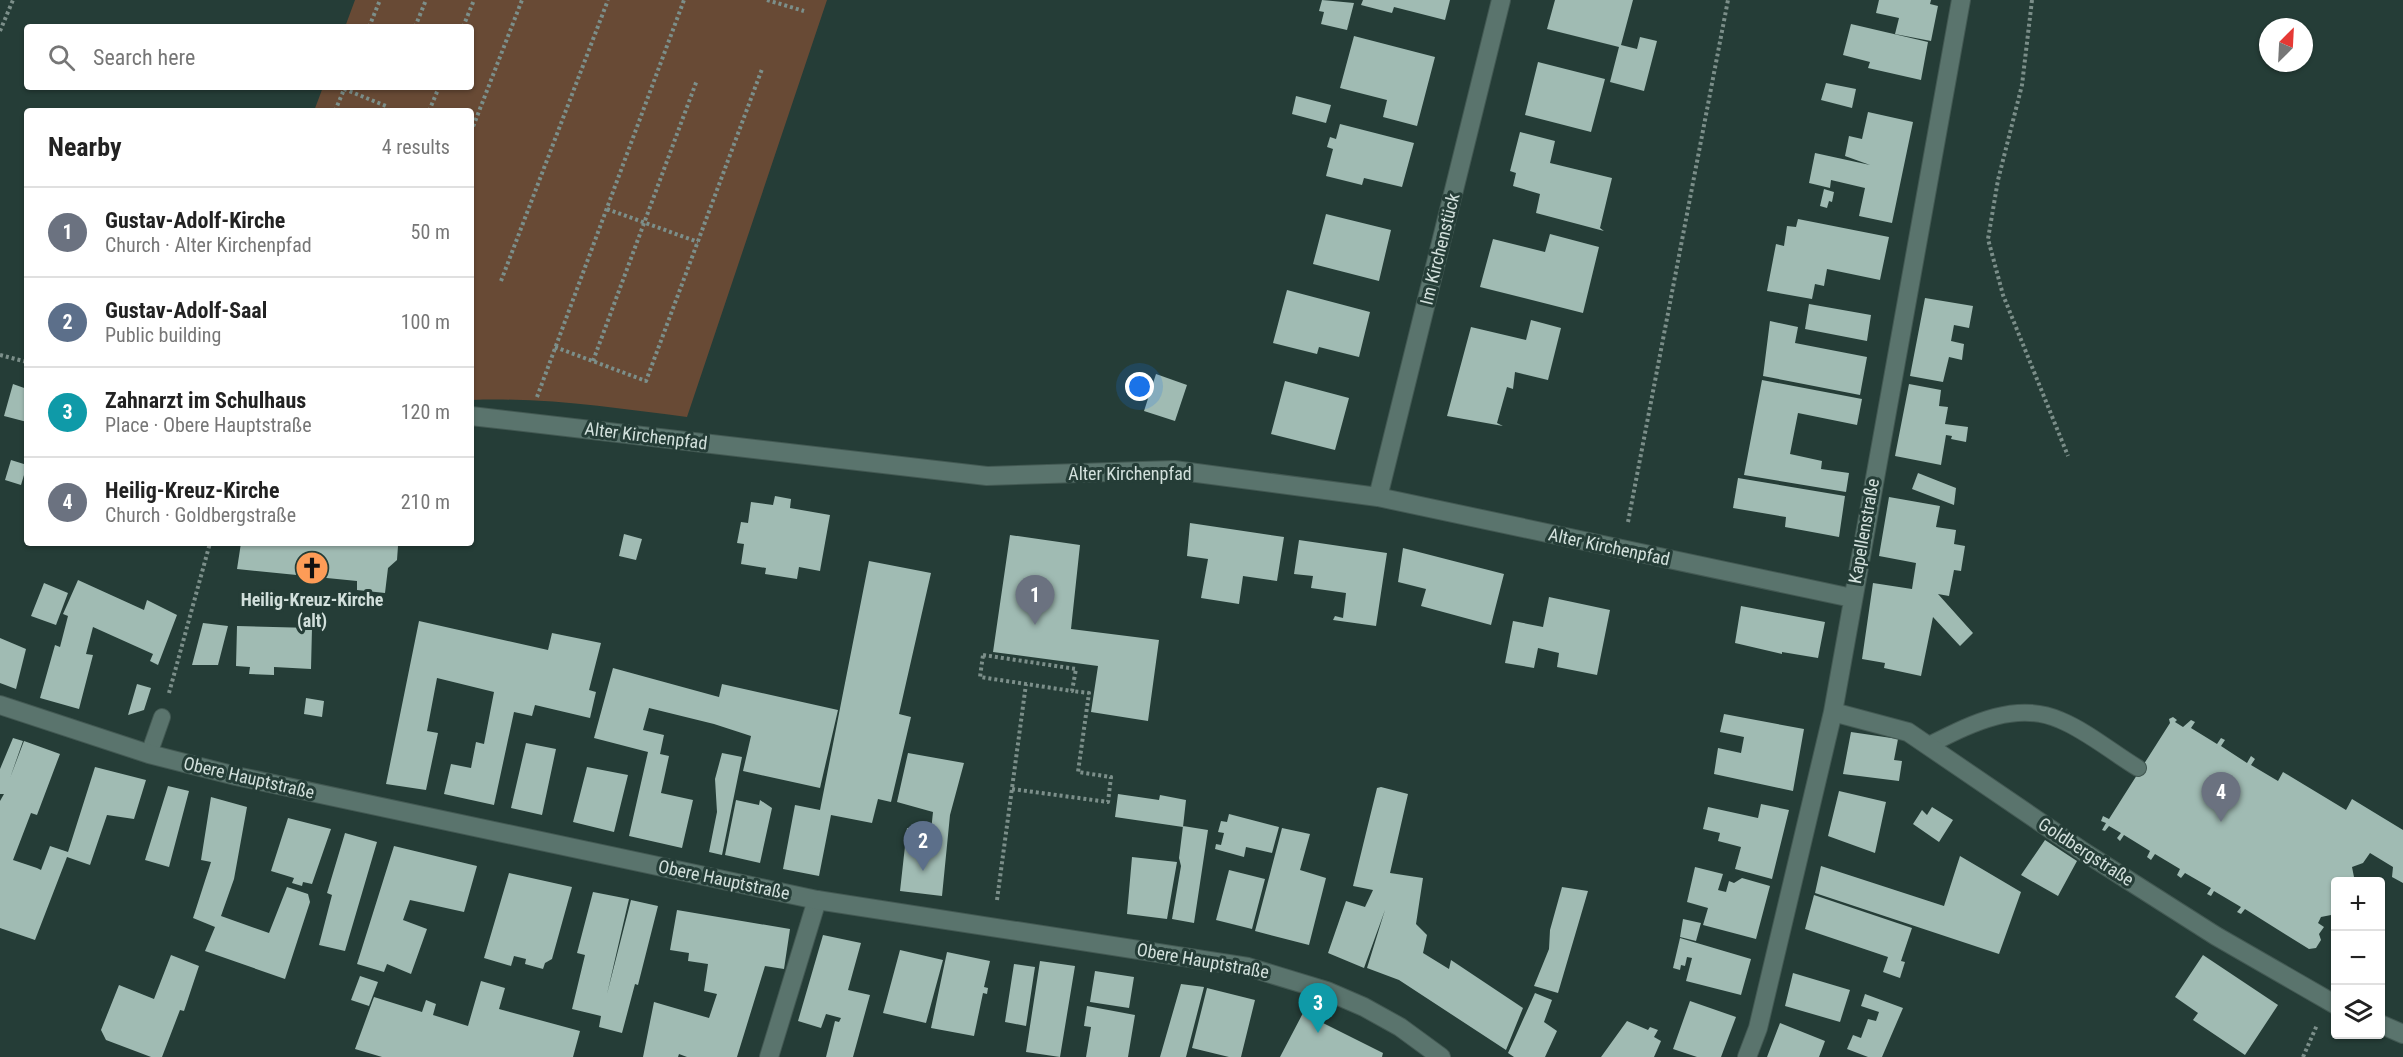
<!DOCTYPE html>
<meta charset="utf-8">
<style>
:root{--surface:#fff;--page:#f2f2f2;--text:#222;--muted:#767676;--line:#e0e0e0;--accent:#db2777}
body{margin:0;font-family:"Roboto Condensed",sans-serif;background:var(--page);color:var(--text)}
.controls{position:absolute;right:18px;bottom:18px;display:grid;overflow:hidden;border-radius:6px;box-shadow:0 2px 4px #0004}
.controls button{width:54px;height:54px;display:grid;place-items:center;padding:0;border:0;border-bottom:2px solid var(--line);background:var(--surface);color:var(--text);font:30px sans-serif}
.compass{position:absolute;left:2259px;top:18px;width:54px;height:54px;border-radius:50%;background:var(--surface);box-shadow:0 2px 4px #0004;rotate:24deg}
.you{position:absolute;left:1140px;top:387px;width:21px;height:21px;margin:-15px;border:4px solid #fff;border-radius:50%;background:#1a73e8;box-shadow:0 0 0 9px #1a73e833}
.badge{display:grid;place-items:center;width:39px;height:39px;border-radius:50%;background:var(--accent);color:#fff;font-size:20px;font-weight:700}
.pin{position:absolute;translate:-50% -50px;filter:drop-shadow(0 2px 3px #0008)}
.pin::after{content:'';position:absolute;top:32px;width:21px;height:18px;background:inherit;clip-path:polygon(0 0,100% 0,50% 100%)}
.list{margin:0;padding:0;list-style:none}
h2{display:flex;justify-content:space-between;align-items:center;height:78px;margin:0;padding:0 24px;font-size:26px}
h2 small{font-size:20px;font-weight:400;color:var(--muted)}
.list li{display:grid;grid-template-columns:39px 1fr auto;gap:18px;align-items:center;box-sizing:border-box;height:90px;padding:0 24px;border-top:2px solid var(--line)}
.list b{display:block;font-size:22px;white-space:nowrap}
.list p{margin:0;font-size:20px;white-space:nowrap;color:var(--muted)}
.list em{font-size:20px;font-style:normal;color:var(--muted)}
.icon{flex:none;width:33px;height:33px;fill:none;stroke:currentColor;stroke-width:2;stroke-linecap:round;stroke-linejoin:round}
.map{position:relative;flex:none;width:2403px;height:1057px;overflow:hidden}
.search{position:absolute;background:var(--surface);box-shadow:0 2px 4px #0004;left:24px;top:24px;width:450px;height:66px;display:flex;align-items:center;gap:15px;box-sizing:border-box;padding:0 21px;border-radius:6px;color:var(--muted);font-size:22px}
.panel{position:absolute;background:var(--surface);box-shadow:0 2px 4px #0004;left:24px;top:108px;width:450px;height:438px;border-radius:6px}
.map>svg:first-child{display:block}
.green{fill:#684a35}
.building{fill:#a0bbb3}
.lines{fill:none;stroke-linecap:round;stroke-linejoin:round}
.service-casing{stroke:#435953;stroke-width:18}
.minor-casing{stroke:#435953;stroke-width:20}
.secondary-casing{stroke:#435953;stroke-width:20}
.path{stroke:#7c8f8a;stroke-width:4;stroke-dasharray:3 3;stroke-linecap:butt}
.service{stroke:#5a746d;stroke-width:16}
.minor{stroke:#5a746d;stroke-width:18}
.secondary{stroke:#5a746d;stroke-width:18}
.labels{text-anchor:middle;stroke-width:6;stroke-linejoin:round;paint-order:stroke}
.street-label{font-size:18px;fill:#d2e0dc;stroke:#253d37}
.poi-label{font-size:18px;font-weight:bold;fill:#d2e0dc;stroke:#253d37}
</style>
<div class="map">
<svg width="2403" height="1057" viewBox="0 0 2403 1057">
<rect width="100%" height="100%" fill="#253d37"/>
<path class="green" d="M355,0H827L687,417C615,408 544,397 471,400V111H314L323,87H471V27H345Z"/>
<path class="building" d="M1322,0L1354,3L1347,30L1321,24L1324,12L1319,11Z
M1363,0H1450L1445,20L1394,7L1392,13L1361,5Z
M1555,0H1633L1621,45L1637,49L1640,37L1657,41L1644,91L1610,82L1619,47L1547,29Z
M1879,0H1931L1930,4L1938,6L1931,41L1895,34L1899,18L1876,13Z
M1851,24L1928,42L1921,80L1868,68L1870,62L1843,55Z
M1354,36L1435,57L1417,126L1383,117L1387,100L1340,88Z
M1538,62L1605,79L1591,132L1525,115Z
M1826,83L1856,89L1852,108L1821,100Z
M1296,96L1331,105L1326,123L1292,114Z
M1868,112L1913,122L1892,223L1859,216L1865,188L1831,180L1830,188L1809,183L1815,153L1870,165L1845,156L1849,136L1862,139Z
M1340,124L1414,143L1402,187L1364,178L1362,185L1326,176L1333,149L1327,147L1330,137L1336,139Z
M1520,132L1555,141L1550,163L1612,178L1600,228L1604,231L1536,213L1540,194L1513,186L1516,173L1510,171Z
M1824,189L1834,192L1832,202L1829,201L1827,208L1820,206Z
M1326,214L1391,230L1379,281L1313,264Z
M1798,219L1889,237L1880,280L1827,269L1824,286L1815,284L1812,299L1767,291L1776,244L1784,246L1787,226L1796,227Z
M1550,234L1599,247L1583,313L1480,287L1493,239L1545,252Z
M1287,290L1370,312L1359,357L1319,347L1317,354L1273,343Z
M1925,298L1973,306L1969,328L1954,325L1951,341L1964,344L1962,360L1949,357L1943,382L1910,376Z
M1809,304L1871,315L1867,341L1805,329Z
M1531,320L1561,328L1548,380L1515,372L1513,389L1507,387L1497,423L1503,426L1447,416L1471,327L1526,340Z
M1770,321L1798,327L1795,343L1867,357L1860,395L1763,376Z
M1156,374L1187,385L1175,421L1144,411Z
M1762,380L1862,399L1857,425L1798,413L1790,454L1822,461L1821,469L1849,473L1846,492L1744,475Z
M1285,381L1349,398L1335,450L1271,434Z
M13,384L27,389V422L4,416Z
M1909,384L1941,390L1939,406L1948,407L1945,424L1968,427L1966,442L1951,439L1952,436L1946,435L1941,465L1895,456Z
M11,460L27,465L21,485L5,480Z
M1918,473L1956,488L1954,505L1912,489Z
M1738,478L1845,496L1839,537L1785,527L1786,517L1733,508Z
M775,496L791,499L790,508L830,515L820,571L799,567L797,579L765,574L766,568L741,564L744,544L737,543L741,522L748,523L751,502L773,505Z
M1889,497L1940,506L1936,527L1956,530L1954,544L1965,546L1961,571L1954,570L1949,596L1938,594L1973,633L1960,646L1933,617L1921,676L1884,668L1885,663L1862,659L1873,583L1912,589L1916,563L1879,556Z
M1190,523L1284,537L1277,581L1243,576L1239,604L1201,598L1208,559L1187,556Z
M624,534L642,539L636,560L619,556Z
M1010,535L1080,545L1071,629L1159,640L1148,721L1091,712L1098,666L993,652Z
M1299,540L1387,553L1376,626L1333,620L1335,616L1343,618L1346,593L1311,588L1313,576L1294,574Z
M241,543H396L398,546L397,560L388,568L385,593L357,590V581L237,569Z
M1403,548L1504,574L1491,625L1421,606L1426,589L1398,582Z
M869,561L931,573L899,714L911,717L891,802L878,799L872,823L831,815L819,876L783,869L795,805L820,810Z
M78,580L144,610L147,600L177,615L158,665L150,661L153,654L93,627L86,654L93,655L79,709L40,698L55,645L60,647L68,616L63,614Z
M44,583L68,593L56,625L31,616Z
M1549,597L1610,610L1597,675L1557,667L1559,653L1538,648L1534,668L1505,663L1513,621L1543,627Z
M1741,606L1825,622L1818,658L1782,652V654L1735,643Z
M419,621L548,650L552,633L601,643L589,690L596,692L590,718L535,705L532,716L514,712L494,805L444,794L451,764L471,768L476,742L484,744L494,692L437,678L427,731L438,733L426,790L386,784Z
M203,623L228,626L218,665H192Z
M237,626L312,628L311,669L274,667V675L249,674L250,667L236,666Z
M0,638L26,649L16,689L0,683Z
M613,668L719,697L722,684L838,710L820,788L743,771L751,736L714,724L649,708L643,730L664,735L660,754L669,756L661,793L693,800L682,848L629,836L648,752L594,738Z
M137,684L151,688L144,710L128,715Z
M306,698L324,701L322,717L304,714Z
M1724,714L1804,729L1793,791L1714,774L1718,748L1741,753L1744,737L1720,732Z
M2173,717L2177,720L2175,722L2183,727L2191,720L2195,722L2191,728L2217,744L2221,738L2225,740L2221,746L2247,763L2251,756L2255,759L2251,765L2278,781L2283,772L2346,810L2352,799L2403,830V883L2392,877L2393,867L2370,853L2363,863L2352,867L2355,882H2336V914L2321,917L2318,923L2324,927L2319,934L2321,940L2316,948L2309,949L2245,909L2241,914L2237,912L2241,907L2214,891L2211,896L2207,894L2211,888L2185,873L2181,878L2177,875L2180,869L2155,854L2151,860L2147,857L2150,851L2124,835L2120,841L2117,838L2121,833L2109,826L2105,831L2102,830L2106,823L2101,821L2103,816L2109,819L2170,723L2169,719Z
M1851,732L1898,739L1894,760L1902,761L1899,781L1843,774Z
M13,738L23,741L10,778L24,741L60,754L37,815L31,813L13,860L37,868L41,870L50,846L68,852L95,767L146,780L134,819L107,815L90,865L67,857L35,940L0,928V801L4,794H0V769Z
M526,743L556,749L542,815L511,808Z
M722,753L742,757L722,855L709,852L717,812L715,779Z
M908,753L964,763L950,815L942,896L900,891L907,828L931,831L933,812L897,802Z
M587,767L628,775L614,832L573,822Z
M168,786L189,791L169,867L145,860Z
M1381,787L1408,794L1390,873L1423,878L1416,924L1427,935L1423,953L1449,969L1451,960L1523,1008L1506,1050L1399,980L1367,968L1385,910L1364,968L1328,953L1346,901L1365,907L1373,890L1353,886L1377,788Z
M1839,791L1886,802L1875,853L1828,836Z
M1118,794L1159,800L1160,795L1186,800L1183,827L1115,817Z
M211,797L247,807L234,879L221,916L269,933L287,887L308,894L310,902L285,979L205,951L215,927L193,918L211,862L201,860Z
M736,800L759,805L760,800L772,808L760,863L725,855Z
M1761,804L1789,810L1772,879L1735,869L1741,847L1718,841L1720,833L1703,829L1708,807L1758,818Z
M1932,807L1953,820L1939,842L1913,824L1922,810L1927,815Z
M1229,814L1279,827L1272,853L1246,847L1244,857L1215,849L1216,844L1221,845L1224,833L1218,832L1221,821L1227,822Z
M288,818L331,829L312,884L303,882L302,886L292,883L294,878L271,871Z
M1183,826L1208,830L1194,923L1172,919L1181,866L1179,858Z
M1282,828L1310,834L1300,870L1326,878L1309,945L1255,931Z
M345,833L377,842L345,951L319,945L332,895L327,893Z
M2045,840L2077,861L2058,896L2021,875Z
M394,846L477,866L464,912L410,900L403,920L427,929L411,974L387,964L384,972L357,964Z
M1960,856L2021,892L1999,954L1815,893L1821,866L1944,906Z
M1132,857L1177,862L1167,919L1127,914Z
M1695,867L1723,874L1718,890L1726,892L1729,881L1734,883L1742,878L1770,886L1756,939L1703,925L1708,908L1687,902Z
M1229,870L1265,879L1252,929L1216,920Z
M509,873L572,887L552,959L545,963L543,969L525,964L526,959L514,956L511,966L484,958Z
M1562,887L1588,891L1558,993L1534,986L1549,949L1550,930Z
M593,892L629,899L607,994L631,900L658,906L638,985L635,984L622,1033L599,1027L601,1016L572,1009L585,955L577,953Z
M1814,895L1912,928L1901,961L1905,962L1900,978L1883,972L1888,957L1805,929Z
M677,910L790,929L784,969L765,966L737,1057H687L679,1054L678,1057H643L654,1002L709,1018L717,994L704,991L708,964L688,961L689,953L670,950Z
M1683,919L1701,923L1696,941L1680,937Z
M823,935L861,943L848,990L870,995L853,1057H826L835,1021L839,1022L841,1018L826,1014L821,1028L798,1021Z
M1680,938L1751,959L1741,995L1686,981L1692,958L1687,957L1685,966L1681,965L1680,970L1673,968Z
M900,950L943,960L926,1023L883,1013Z
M947,952L990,961L984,987L988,988L987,994L983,993L974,1036L931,1028Z
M171,955L199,966L184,1011L180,1010L162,1057H151L106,1040L101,1030L119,985L154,999Z
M2203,955L2278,1005L2245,1055L2193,1020L2198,1013L2175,997Z
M1040,961L1075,966L1060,1057L1026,1052Z
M1014,964L1035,967L1026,1026L1005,1022Z
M1095,971L1134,977L1129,1008L1090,1002Z
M1793,973L1850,990L1840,1022L1785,1006Z
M360,976L378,982L369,1006L351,1000Z
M481,981L505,988L499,1009L580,1031L573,1057H382L355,1049L374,997L422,1012L426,1000L436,1004L433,1015L468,1026Z
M1181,984L1204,987L1186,1057H1160Z
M1207,988L1255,1000L1241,1057H1229L1192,1048Z
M1535,993L1552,1000L1544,1022L1557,1031L1545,1057H1514L1508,1053Z
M1865,994L1903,1008L1882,1057H1868L1847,1049L1853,1035L1861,1038L1868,1019L1876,1021L1879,1012L1861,1006Z
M1690,1001L1736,1017L1721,1057H1697L1673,1049Z
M1087,1006L1135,1015L1128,1057H1086L1091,1027L1084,1026Z
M1303,1013L1383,1053L1382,1057H1280Z
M1627,1021L1648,1030L1650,1027L1658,1030L1654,1037L1661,1041L1654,1057H1601Z
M1780,1023L1825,1041L1819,1057H1767Z"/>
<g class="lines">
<defs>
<path id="service" d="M1929,745C1969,725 2015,700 2060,720C2087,731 2113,753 2138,768
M149,754L162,717"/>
<path id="minor" d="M471,416L987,476L1174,470L1378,497L1852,598
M1378,497L1501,0
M1833,712L1908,732L2084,852L2216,936L2336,1005
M2380,1024L2403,1034
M769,1057L817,900
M1747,1057L1758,1028L1833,712L1961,0"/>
<path id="secondary" d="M0,705L149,754L236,776L817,900L1248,967L1327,991L1364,1007L1400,1027L1441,1057"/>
</defs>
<use href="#service" class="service-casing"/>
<use href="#minor" class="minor-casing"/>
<use href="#secondary" class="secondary-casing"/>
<path class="path" d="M767,0L804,11
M2032,0L2022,85L1998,180L1988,239L2003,295L2068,456
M369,27L380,0
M415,27L426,0
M463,27L474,0
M0,31L13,0
M344,89L386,106L384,111
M335,111L345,87
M429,111L439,87
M471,132L522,0
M607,209L698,242
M501,281L608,0
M555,347L646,381L762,69
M0,355L27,362
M593,361L697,80
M537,397L684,0
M1628,522L1728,0
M983,655L1076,669L1072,691L980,677Z
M169,693L210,543
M1012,789L1108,802L1111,777L1078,772L1089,693L1072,691
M997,900L1026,684
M2303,1057L2317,1025"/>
<use href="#service" class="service"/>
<use href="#minor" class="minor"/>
<use href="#secondary" class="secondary"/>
</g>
<defs>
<symbol id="church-disc" viewBox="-11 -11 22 22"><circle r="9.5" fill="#fd9c57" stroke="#253d37"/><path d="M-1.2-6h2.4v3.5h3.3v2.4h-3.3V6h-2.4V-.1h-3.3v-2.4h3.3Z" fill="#111"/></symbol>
</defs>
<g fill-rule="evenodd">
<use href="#church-disc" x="293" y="549" width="38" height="38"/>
</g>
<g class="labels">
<g class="street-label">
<text transform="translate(1440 249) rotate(-76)" y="6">Im Kirchenstück</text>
<text transform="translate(646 436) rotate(7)" y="6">Alter Kirchenpfad</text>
<text x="1130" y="480">Alter Kirchenpfad</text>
<text transform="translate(1864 531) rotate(-80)" y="6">Kapellenstraße</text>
<text transform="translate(1609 547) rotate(12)" y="6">Alter Kirchenpfad</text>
<text transform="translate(249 778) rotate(13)" y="6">Obere Hauptstraße</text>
<text transform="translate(2086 852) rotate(33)" y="6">Goldbergstraße</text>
<text transform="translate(724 880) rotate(12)" y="6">Obere Hauptstraße</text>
<text transform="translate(1203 961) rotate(10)" y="6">Obere Hauptstraße</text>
</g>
<g class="poi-label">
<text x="312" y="606">Heilig-Kreuz-Kirche<tspan x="312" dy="21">(alt)</tspan></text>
</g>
</g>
</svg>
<div class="controls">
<button>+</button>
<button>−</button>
<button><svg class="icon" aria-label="layers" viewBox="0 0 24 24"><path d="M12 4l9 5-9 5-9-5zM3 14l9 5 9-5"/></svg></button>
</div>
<svg class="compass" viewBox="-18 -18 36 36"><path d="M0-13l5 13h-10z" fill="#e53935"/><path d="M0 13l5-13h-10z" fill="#767676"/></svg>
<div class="you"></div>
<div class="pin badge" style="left:1035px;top:625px;background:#6b7280">1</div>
<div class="pin badge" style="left:923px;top:871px;background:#5c6f8a">2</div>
<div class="pin badge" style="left:1318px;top:1033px;background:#0f9aa8">3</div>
<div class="pin badge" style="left:2221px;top:822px;background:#6b7280">4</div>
<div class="search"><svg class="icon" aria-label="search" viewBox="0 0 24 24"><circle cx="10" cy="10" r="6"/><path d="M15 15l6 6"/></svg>Search here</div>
<section class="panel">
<h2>Nearby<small>4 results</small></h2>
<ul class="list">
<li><span class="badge" style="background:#6b7280">1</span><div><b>Gustav-Adolf-Kirche</b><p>Church · Alter Kirchenpfad</p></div><em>50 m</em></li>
<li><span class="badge" style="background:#5c6f8a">2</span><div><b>Gustav-Adolf-Saal</b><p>Public building</p></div><em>100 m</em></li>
<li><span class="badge" style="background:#0f9aa8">3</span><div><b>Zahnarzt im Schulhaus</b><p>Place · Obere Hauptstraße</p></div><em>120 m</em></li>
<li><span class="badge" style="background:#6b7280">4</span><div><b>Heilig-Kreuz-Kirche</b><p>Church · Goldbergstraße</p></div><em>210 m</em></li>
</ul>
</section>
</div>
